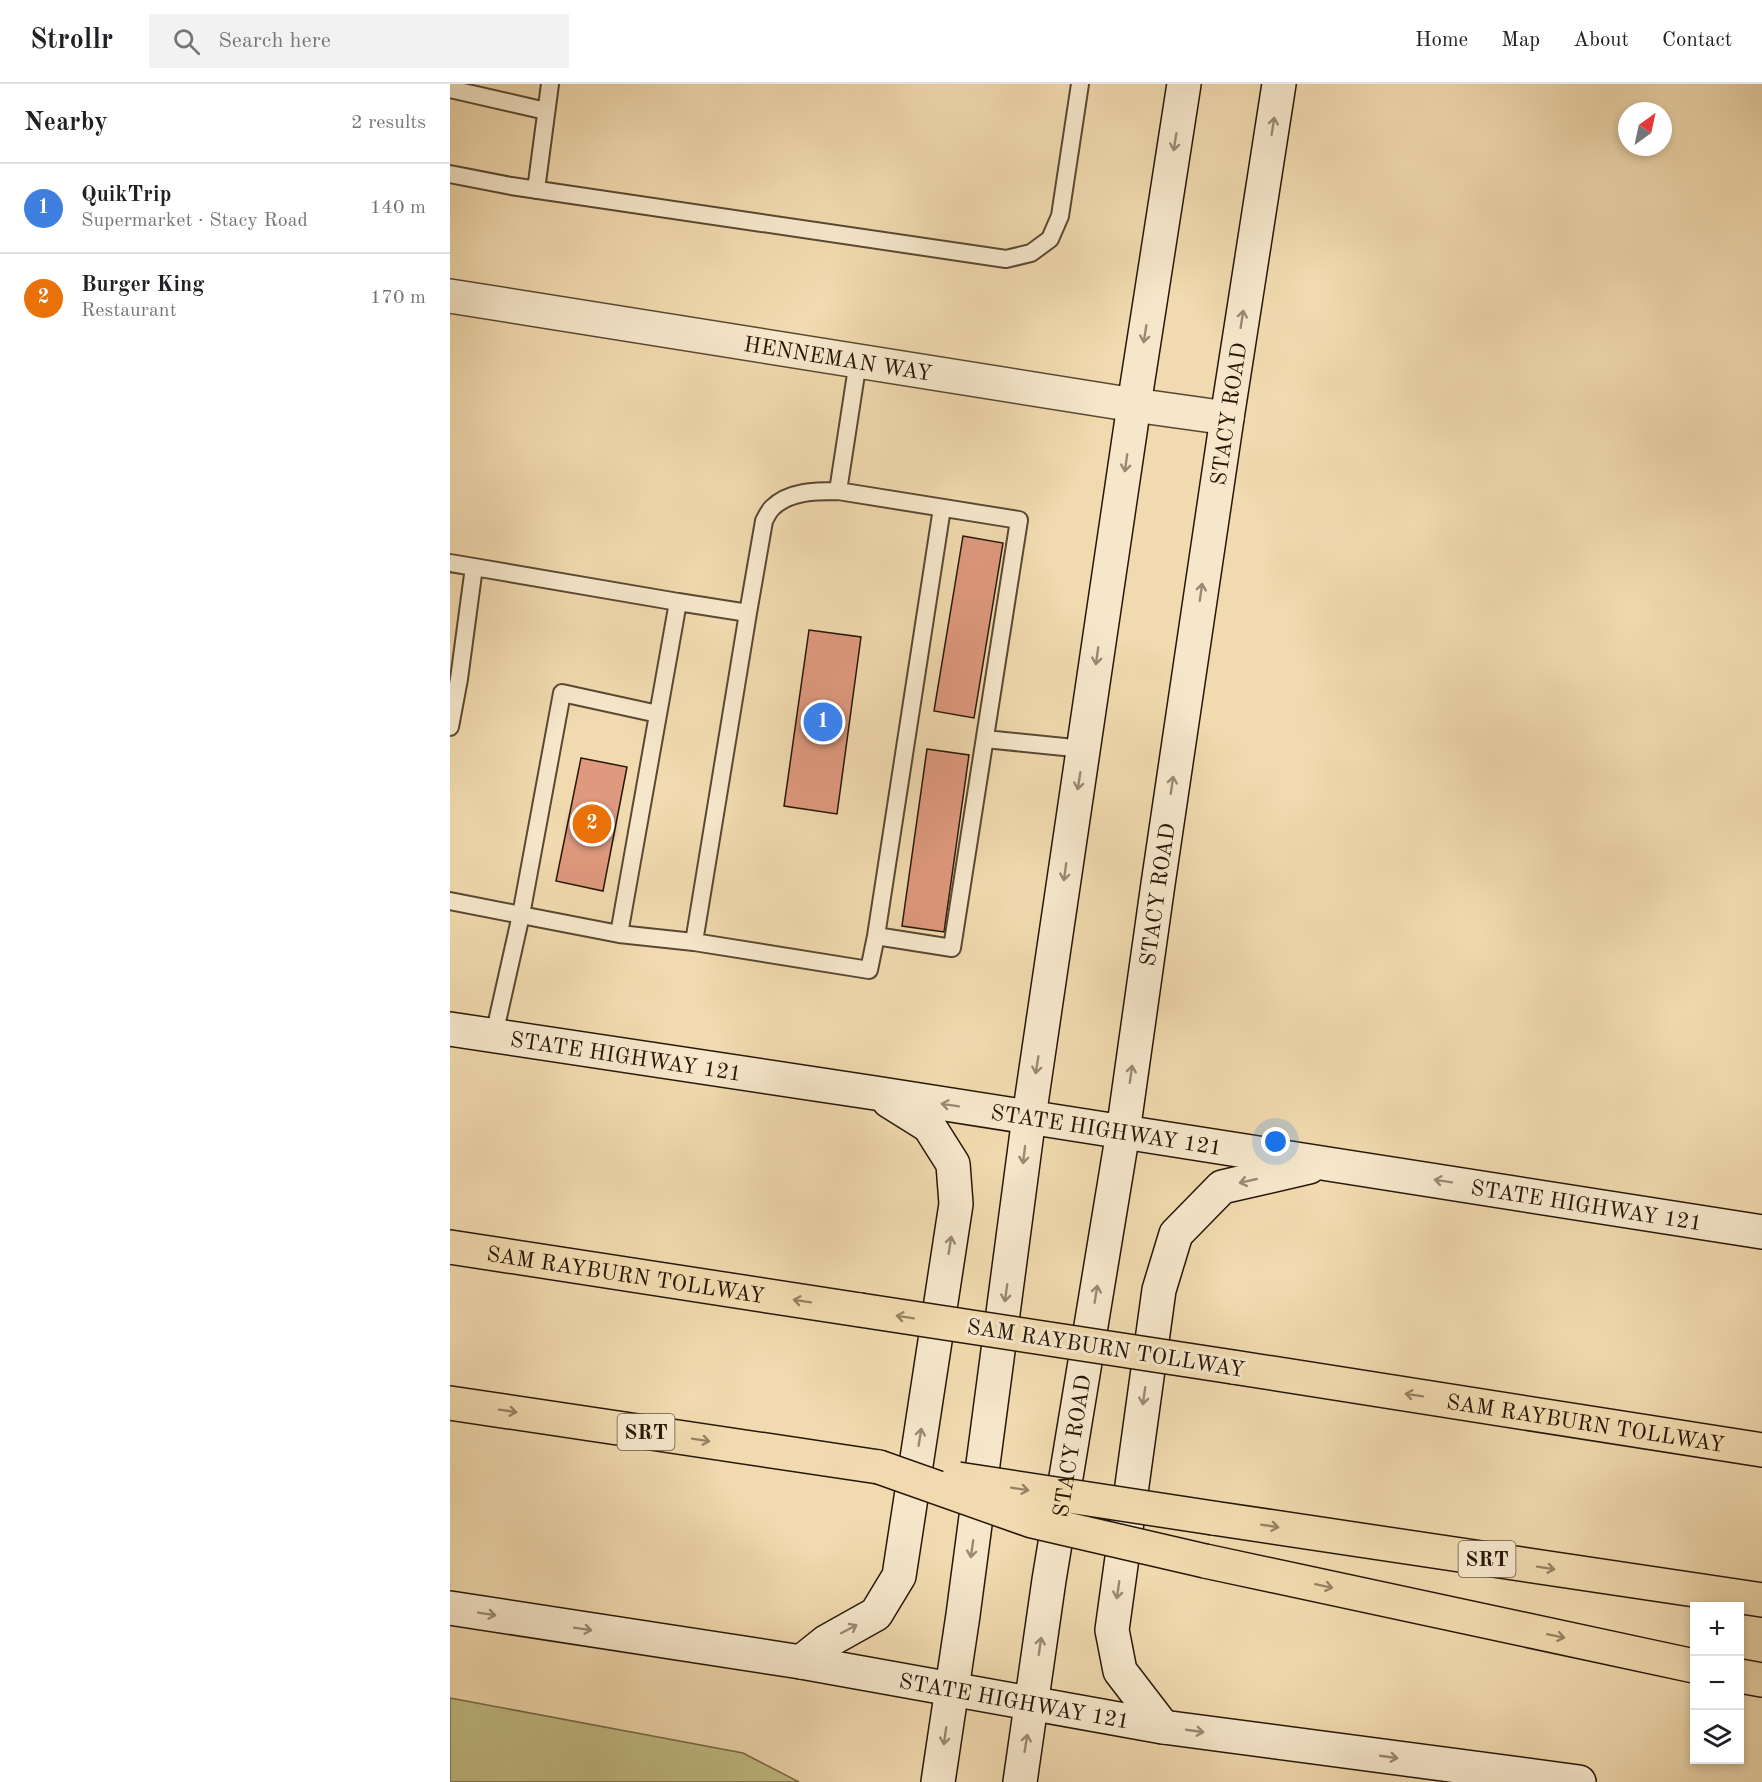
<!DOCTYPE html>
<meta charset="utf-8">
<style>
:root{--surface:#fff;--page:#f2f2f2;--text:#202124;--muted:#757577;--line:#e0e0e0;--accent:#d93025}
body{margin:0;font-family:"Old Standard TT",serif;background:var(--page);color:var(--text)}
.controls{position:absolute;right:18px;bottom:18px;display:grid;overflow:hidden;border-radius:0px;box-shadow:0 3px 9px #0003}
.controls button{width:54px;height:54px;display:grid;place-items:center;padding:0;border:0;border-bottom:2px solid var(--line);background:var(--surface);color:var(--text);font:30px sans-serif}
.compass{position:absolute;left:1168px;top:18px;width:54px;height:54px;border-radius:50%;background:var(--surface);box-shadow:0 3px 9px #0003;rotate:33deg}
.you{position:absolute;left:826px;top:1058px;width:21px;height:21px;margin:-15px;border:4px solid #fff;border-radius:50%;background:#1a73e8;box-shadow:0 0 0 9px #1a73e833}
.badge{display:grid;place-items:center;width:39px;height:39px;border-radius:50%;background:var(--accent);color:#fff;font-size:20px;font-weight:700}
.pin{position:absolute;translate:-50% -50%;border:3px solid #fff;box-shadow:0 2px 6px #0006}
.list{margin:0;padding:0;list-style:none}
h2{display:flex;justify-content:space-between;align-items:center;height:78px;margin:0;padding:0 24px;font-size:26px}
h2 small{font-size:20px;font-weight:400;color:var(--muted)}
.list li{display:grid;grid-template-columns:39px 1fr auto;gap:18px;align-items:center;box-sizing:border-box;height:90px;padding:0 24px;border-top:2px solid var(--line)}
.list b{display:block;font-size:22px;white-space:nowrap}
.list p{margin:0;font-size:20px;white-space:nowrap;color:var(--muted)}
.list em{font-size:20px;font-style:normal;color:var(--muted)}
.icon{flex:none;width:33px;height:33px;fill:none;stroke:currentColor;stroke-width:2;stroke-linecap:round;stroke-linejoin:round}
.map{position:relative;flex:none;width:1312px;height:1698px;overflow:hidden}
header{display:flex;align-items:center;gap:36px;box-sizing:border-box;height:84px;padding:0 30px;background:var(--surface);border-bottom:2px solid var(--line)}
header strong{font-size:28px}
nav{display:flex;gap:33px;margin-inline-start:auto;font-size:21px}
.search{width:420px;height:54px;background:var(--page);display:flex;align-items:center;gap:15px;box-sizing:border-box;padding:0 21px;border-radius:0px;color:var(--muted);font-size:22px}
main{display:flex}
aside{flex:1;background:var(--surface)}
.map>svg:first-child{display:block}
.green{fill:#c2bd86;stroke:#746a47;stroke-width:1.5}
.building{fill:#df997e;stroke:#271708;stroke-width:1.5}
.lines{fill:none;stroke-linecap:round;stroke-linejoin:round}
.lane-casing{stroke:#5a4832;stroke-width:20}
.street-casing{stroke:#5a4832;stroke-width:36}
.secondary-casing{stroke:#271708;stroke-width:36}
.highway-casing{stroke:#271708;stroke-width:36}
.lane{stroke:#f6e7cb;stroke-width:16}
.street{stroke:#f6e7cb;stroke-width:33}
.secondary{stroke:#f6e7cb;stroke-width:33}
.highway{stroke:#f1daaf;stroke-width:33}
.highway-bridge-casing{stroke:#271708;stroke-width:36;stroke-linecap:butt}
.highway-bridge{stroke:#f1daaf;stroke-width:33}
.oneway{stroke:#998973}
.oneway2{stroke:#968264}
.labels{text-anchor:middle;stroke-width:6;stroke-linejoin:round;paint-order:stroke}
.shield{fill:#f6e7cb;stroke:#655542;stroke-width:1.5}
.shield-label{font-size:21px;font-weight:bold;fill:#271708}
.street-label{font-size:22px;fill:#271708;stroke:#f6e7cb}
</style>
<header>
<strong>Strollr</strong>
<div class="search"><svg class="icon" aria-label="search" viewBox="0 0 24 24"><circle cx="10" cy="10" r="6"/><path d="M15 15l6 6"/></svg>Search here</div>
<nav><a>Home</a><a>Map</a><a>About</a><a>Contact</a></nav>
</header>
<main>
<aside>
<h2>Nearby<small>2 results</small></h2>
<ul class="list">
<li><span class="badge" style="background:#3f7fe0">1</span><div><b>QuikTrip</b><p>Supermarket · Stacy Road</p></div><em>140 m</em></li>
<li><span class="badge" style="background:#e8710a">2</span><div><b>Burger King</b><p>Restaurant</p></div><em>170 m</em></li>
</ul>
</aside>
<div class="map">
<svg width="1312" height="1698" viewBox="0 0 1312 1698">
<rect width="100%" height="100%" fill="#f1daaf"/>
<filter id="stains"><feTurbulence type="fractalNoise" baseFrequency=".00333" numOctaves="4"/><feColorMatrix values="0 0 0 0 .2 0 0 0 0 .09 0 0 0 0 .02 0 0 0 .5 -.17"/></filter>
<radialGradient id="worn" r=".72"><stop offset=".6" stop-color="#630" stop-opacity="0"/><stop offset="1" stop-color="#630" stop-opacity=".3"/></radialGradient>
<path class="green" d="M0,1614L293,1669L349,1698H0Z"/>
<path class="building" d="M513,452L553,459L524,634L484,627Z
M359,546L411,553L387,730L334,722Z
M477,665L519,671L494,848L452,842Z
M131,674L177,683L153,807L106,797Z"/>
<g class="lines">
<defs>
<path id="lane" d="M0,5L96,27
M0,90L61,102L556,175L581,169L600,155L610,132L630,0
M86,106L100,0
M408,277L388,407L569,436L502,864L426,852L492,424
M0,479L24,483
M228,518L298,529L244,858
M298,529L314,437C316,433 319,427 322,424C339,407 366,407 388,407
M0,643L9,595L24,483L228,518L169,850L71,831L44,951
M535,655L634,665
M0,817L71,831L112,609L208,630
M169,850L244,858L419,886L426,852"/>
<g id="street">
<path id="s1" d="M0,212L684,321L777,334"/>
</g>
<g id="secondary">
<path id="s2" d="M0,945L425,1009L1312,1148"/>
<path id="s3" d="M0,1524L351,1578L713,1643L1129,1698"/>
<path d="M351,1578L376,1558L426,1530L449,1492L506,1120L503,1080L479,1042L439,1017"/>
<path d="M713,1643L670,1587L662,1546L709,1206L726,1150L772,1103L859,1083"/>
<path d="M488,1698L513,1531L579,1033L684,321L734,0"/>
<path id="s4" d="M570,1698L599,1496L673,1048L708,800L777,334L829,0"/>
</g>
<g id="highway">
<path id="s5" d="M0,1163L410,1226"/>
<path id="s6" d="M783,1283L1312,1366"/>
<path d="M0,1319L429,1383"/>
<path d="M763,1434L1312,1516"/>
<path d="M755,1477L1244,1582"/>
<path d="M1290,1592L1312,1596"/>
</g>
</defs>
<use href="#lane" class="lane-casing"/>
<use href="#street" class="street-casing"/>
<use href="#secondary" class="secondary-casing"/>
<use href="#highway" class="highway-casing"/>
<use href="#lane" class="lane"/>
<use href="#street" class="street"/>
<use href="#secondary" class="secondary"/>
<use href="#highway" class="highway"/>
<defs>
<path id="highway-bridge" d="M410,1226L783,1283
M429,1383L582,1437L755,1477
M508,1395L763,1434"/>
</defs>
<use href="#highway-bridge" class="highway-bridge-casing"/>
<use href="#highway-bridge" class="highway-bridge"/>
</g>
<defs><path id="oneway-shaft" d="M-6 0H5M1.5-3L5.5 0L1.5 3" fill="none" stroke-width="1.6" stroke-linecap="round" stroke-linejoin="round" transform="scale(1.5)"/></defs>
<g class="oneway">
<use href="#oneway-shaft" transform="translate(823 42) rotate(-81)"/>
<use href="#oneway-shaft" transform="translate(725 58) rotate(99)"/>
<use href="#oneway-shaft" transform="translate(792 235) rotate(-81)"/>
<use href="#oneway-shaft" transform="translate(695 250) rotate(99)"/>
<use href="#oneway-shaft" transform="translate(676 379) rotate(98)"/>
<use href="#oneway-shaft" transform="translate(751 508) rotate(-82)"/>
<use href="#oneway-shaft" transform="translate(647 572) rotate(98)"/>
<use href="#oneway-shaft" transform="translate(629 697) rotate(99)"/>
<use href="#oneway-shaft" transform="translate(722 701) rotate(-82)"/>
<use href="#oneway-shaft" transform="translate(615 788) rotate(98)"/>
<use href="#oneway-shaft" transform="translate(587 981) rotate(99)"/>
<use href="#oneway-shaft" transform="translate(681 990) rotate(-82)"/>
<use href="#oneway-shaft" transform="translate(500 1021) rotate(-171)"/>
<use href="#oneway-shaft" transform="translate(574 1071) rotate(97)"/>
<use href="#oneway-shaft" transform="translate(798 1097) rotate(167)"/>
<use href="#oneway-shaft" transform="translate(993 1097) rotate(-171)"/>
<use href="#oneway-shaft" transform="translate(500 1161) rotate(-81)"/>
<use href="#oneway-shaft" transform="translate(556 1209) rotate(98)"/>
<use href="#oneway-shaft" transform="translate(646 1210) rotate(-81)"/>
<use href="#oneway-shaft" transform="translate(694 1312) rotate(98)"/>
<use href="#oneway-shaft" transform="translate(470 1353) rotate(-81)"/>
<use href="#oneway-shaft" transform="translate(522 1465) rotate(98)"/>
<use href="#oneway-shaft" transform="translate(668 1506) rotate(98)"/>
<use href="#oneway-shaft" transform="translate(37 1530) rotate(9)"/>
<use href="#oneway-shaft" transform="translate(133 1545) rotate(9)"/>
<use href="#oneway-shaft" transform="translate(399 1545) rotate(-28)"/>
<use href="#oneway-shaft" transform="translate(590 1562) rotate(-82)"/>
<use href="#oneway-shaft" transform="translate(745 1647) rotate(8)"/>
<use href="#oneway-shaft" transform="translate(495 1652) rotate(98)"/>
<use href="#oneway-shaft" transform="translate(576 1659) rotate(-81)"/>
<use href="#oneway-shaft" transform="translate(939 1673) rotate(8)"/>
</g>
<g class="oneway2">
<use href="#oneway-shaft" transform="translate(352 1217) rotate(-171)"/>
<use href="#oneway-shaft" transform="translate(455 1233) rotate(-171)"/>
<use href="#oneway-shaft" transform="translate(964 1311) rotate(-171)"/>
<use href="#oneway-shaft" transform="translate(58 1327) rotate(9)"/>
<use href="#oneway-shaft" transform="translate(251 1356) rotate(9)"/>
<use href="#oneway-shaft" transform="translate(570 1405) rotate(9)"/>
<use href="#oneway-shaft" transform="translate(820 1442) rotate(9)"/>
<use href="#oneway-shaft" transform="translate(1096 1484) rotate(9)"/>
<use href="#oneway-shaft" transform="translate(874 1502) rotate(12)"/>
<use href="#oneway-shaft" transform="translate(1106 1552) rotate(12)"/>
</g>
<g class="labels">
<g class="shield">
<rect x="167.5" y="1330" width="57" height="36" rx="4.5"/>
<rect x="1008.5" y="1457" width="57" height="36" rx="4.5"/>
</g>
<g class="shield-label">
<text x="196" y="1355">SRT</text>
<text x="1037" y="1482">SRT</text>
</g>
<g class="street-label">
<text dy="8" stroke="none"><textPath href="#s1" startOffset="393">HENNEMAN WAY</textPath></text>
<text dy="8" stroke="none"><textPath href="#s4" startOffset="1384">STACY ROAD</textPath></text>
<text dy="8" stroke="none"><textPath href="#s4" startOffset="898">STACY ROAD</textPath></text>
<text dy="8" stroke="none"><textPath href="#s2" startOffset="178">STATE HIGHWAY 121</textPath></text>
<text dy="8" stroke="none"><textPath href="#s2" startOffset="664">STATE HIGHWAY 121</textPath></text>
<text dy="8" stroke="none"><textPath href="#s2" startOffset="1150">STATE HIGHWAY 121</textPath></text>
<text dy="8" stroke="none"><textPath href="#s5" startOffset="178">SAM RAYBURN TOLLWAY</textPath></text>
<text transform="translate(656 1263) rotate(9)" y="8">SAM RAYBURN TOLLWAY</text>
<text dy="8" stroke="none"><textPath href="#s6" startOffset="357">SAM RAYBURN TOLLWAY</textPath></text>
<text dy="8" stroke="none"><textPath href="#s4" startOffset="340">STACY ROAD</textPath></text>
<text dy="8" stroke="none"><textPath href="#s3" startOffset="572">STATE HIGHWAY 121</textPath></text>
</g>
</g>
<rect width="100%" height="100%" filter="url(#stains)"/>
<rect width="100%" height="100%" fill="url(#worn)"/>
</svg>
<div class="controls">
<button>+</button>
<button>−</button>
<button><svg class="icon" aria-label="layers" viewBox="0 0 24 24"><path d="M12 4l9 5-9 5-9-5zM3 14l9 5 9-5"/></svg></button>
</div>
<svg class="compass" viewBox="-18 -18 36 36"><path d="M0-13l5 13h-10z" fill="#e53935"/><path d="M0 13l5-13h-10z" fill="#757577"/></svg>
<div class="you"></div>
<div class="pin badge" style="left:373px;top:638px;background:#3f7fe0">1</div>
<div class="pin badge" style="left:142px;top:740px;background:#e8710a">2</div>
</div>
</main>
